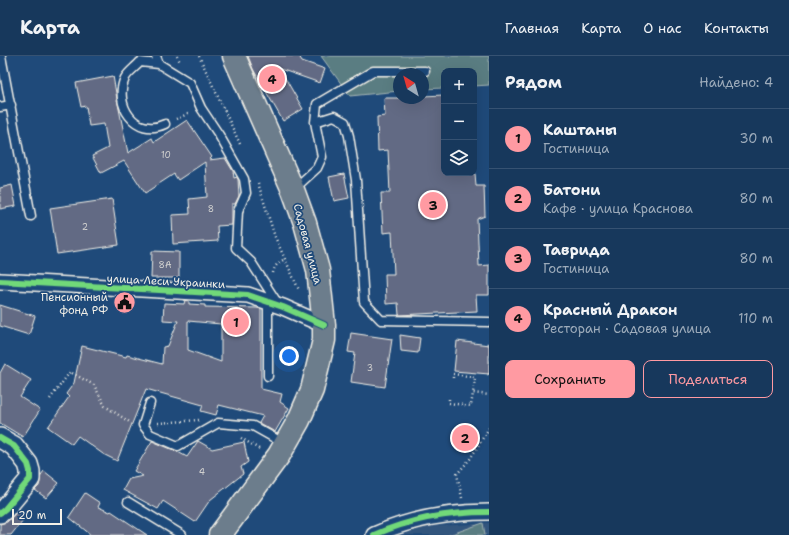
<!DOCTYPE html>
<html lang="ru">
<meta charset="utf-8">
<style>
:root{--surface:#17385c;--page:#203f62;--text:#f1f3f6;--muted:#9eacbb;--line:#365272;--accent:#ff9aa2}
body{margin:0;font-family:"Shantell Sans",sans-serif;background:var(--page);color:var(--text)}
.controls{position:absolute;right:12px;top:12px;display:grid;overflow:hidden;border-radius:8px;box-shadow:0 4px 16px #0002}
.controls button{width:36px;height:36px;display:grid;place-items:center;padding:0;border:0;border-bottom:1px solid var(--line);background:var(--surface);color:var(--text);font:20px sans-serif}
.compass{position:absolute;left:393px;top:12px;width:36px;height:36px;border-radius:50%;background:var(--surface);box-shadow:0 4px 16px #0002;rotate:323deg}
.scale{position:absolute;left:12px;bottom:10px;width:50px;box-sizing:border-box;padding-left:4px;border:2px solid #f4f1e8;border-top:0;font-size:11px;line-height:14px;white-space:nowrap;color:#f4f1e8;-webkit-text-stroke:3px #1f4a7a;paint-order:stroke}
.you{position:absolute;left:289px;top:300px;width:14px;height:14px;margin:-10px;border:3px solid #fff;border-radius:50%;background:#1a73e8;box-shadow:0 0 0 6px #1a73e833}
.badge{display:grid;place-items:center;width:26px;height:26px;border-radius:50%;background:var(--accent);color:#111;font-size:13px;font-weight:700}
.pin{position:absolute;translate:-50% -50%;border:2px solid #fff;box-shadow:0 1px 4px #0006}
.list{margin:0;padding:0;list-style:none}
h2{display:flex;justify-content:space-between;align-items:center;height:52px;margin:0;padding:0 16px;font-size:17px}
h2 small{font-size:13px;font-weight:400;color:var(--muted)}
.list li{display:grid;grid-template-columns:26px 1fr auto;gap:12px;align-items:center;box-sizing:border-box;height:60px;padding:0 16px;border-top:1px solid var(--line)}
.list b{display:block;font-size:15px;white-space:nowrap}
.list p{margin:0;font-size:13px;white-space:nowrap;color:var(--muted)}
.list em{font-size:13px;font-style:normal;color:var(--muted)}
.actions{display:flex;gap:8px;padding:12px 16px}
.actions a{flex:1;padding:9px 0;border:1px solid var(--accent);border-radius:8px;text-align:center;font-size:14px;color:var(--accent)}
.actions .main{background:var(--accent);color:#111}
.icon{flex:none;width:22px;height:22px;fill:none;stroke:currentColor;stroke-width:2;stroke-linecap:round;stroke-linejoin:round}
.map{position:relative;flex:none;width:489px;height:479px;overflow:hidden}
header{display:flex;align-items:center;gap:24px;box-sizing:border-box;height:56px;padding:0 20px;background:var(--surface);border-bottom:1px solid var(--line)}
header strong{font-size:19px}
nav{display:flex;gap:22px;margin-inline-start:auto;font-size:14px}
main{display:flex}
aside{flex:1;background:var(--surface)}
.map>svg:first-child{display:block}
.built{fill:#33547d}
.green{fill:#5a7d82;stroke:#a7b7b5}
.building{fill:#626b84;stroke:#f4f1e8;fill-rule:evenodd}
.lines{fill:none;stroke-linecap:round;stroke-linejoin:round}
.service-casing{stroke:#f4f1e8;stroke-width:11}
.minor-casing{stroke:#f4f1e8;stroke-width:18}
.tertiary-casing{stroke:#f4f1e8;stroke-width:22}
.primary-casing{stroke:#f4f1e8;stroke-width:25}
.path{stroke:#f4f1e8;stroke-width:2.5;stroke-dasharray:1 3;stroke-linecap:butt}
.service{stroke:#1f4a7a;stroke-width:8}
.minor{stroke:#1f4a7a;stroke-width:15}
.tertiary{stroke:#1f4a7a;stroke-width:19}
.primary{stroke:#6c7d8c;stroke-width:22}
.cycleway-casing{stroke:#1f4a7a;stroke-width:8}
.cycleway{stroke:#71d979;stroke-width:6}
.labels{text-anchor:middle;stroke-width:3.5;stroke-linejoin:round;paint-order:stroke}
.number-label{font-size:9px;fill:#d0d0cf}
.street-label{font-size:11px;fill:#f4f1e8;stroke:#1f4a7a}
.poi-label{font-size:11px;fill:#f4f1e8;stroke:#1f4a7a;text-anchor:end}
</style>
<header>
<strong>Карта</strong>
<nav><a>Главная</a><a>Карта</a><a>О нас</a><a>Контакты</a></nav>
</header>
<main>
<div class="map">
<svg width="489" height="479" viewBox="0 0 489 479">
<rect width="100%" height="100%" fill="#1f4a7a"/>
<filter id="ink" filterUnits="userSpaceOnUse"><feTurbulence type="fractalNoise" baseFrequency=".025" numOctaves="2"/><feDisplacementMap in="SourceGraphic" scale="8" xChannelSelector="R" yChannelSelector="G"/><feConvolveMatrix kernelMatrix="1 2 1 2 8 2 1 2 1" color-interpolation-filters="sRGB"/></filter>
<g filter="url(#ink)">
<path class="built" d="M489,467V479H403L422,471Z"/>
<path class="green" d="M321,0H489V29L474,30V15H444V32L423,33V18H399V35L350,40Z
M483,467L485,479H449Z"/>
<path class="building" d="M248,0H299L302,5L325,13L320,27L280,13L303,53L283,65L253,13Z
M113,20L117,43L128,97L152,82L154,86L187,64L212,101L209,104L225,102L233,115L234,122L237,121L238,123L239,140L235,148H232V169L217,170L218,185L173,188L172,159L190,158L189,143L207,141L205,106L178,124L174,118L145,137L124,105L101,117L92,100L108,92L104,68L89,70L86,50L81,51L76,27Z
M444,39V117H475L476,130H484L485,160L477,163L479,210L489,209V239H476L477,255L399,259L398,247L386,248L385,218H394L392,176L383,177L381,137H390L388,94L378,95L377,61L385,60L384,42H423V40Z
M344,118L349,142L334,145L329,121Z
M12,129L16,150L0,153V132Z
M112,143L119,189L57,198L50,152Z
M152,195L179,196V222H151Z
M185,244L189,245V248L205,249V251L257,252L261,253V333L282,338L280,346L289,352L275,376L259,367L263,360L219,349L216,359L201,355L203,349L146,333L117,405L103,398L78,380L72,388L48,371L69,341L66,338L74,327L82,290L126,301L127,299L162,308L163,291L168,290L178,265L163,264L164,247L184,248ZM188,265L221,268V306L188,294Z
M0,249L35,260L29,279L0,270Z
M351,277L392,283L385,331L351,326L355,297L348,296Z
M400,279L420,282L418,297L401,295Z
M457,285L489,289V318L454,315Z
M5,308L31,324L20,341L40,354L23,381L0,367V317Z
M152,385L176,395L187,401L198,385L212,393L244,386L248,406L241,411L243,418L210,444L195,466L163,445L158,453L123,434L129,423L143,420L134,415Z
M44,415L59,427L46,442L35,434L39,430L41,419Z
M85,437L100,447L98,451L110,456L111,455L147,479H91L69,461Z
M19,453L27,459L11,479H0V468L7,466Z"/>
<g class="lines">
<defs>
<path id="service" d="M1,0L31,160
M156,0L159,8L190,27L201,52L219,79L244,123L246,137L238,155L236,192L251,206L278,248
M159,8L140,6C136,11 128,16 125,22C113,48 135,82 165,68
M0,51L11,49
M315,66L334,60L345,66L349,80L356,124L364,246L381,264L489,266
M294,133L317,112L322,101L315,66L317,48L373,15H425
M268,320V246
M150,347L143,369L150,378L178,390L218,367L253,370L285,388
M128,446L182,479"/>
<path id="minor" d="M0,225L248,239L283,251L324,269
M374,479C410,463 449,456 489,456"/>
<path id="tertiary" d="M0,382L14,390L28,408L30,415V423L5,453L0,457"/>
<path id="primary" d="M220,479L279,399L299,364L312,334L324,284V269L318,214L305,167L293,134L234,0"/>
</defs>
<use href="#service" class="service-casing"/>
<use href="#minor" class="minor-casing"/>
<use href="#tertiary" class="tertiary-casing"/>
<use href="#primary" class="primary-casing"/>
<path class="path" d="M177,0L180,6
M199,0L240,88
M176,63L190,57
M258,127L275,181L299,234
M273,217C274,210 279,206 285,203
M487,288L489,287
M488,318L489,319
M453,322V318L475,321L473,337
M50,343L70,316L94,329L105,350L131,367
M449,343V347L471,350L473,337L489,339
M158,367L199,364
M241,382L259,393
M462,442L457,418L470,403L489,372"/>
<use href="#service" class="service"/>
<use href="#minor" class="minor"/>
<use href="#tertiary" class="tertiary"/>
<use href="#primary" class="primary"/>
<defs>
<path id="cycleway" d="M0,225L248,239L283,251L324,269
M0,382L14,390L28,408L30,415V423L5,453L0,457
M374,479C410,463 449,456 489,456"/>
</defs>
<use href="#cycleway" class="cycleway-casing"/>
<use href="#cycleway" class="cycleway"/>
</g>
</g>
<defs>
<symbol id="civic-disc" viewBox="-11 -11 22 22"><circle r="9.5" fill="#ff9aa2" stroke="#1f4a7a"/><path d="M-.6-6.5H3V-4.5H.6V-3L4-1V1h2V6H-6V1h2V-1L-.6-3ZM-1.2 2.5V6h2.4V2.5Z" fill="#111"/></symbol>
</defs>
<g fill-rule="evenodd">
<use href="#civic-disc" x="112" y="234" width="25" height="25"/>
</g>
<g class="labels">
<g class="number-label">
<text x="166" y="102">10</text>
<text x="211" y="156">8</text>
<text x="85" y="174">2</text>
<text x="165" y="212">8А</text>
<text x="370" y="315">3</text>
<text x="202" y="419">4</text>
</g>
<g class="street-label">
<text transform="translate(308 188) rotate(75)" y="4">Садовая улица</text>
<text transform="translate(166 225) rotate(3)" y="4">улица Леси Украинки</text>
</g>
<g class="poi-label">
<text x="108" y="245">Пенсионный<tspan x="108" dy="13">фонд РФ</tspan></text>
</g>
</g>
</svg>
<div class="controls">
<button>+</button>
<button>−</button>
<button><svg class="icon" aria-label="layers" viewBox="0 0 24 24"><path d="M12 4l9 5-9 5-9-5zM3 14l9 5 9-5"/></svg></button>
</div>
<svg class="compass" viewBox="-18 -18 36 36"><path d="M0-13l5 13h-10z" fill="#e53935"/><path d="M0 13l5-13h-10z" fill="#9eacbb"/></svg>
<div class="scale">20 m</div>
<div class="you"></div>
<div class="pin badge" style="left:236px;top:266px">1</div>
<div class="pin badge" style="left:465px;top:382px">2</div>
<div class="pin badge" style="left:433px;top:149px">3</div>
<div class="pin badge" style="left:272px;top:23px">4</div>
</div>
<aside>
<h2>Рядом<small>Найдено: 4</small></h2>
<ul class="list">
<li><span class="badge">1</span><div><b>Каштаны</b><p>Гостиница</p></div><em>30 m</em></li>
<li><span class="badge">2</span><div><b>Батони</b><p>Кафе · улица Краснова</p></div><em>80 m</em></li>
<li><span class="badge">3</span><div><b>Таврида</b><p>Гостиница</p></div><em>80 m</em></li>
<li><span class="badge">4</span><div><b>Красный Дракон</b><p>Ресторан · Садовая улица</p></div><em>110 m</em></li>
</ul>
<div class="actions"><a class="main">Сохранить</a><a>Поделиться</a></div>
</aside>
</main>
